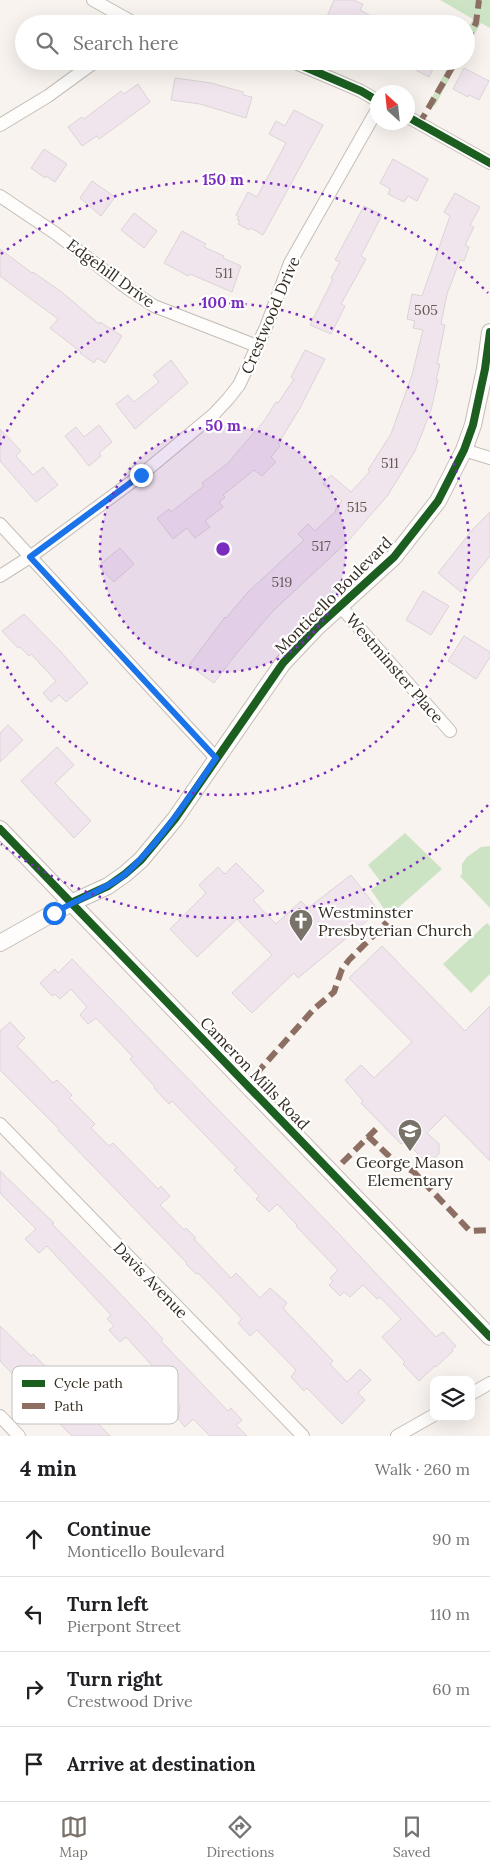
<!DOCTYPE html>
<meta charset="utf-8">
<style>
:root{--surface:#fff;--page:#f6f6f6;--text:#202124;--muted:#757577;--line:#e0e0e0;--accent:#797269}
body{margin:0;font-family:Lora,serif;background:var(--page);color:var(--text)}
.controls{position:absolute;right:15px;bottom:15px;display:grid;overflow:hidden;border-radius:10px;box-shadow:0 5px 20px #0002}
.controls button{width:45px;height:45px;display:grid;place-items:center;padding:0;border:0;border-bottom:1px solid var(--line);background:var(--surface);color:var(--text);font:25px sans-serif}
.compass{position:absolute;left:370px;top:85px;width:45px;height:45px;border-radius:50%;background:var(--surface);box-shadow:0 5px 20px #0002;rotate:333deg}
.stop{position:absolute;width:15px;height:15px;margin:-11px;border:4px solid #1a73e8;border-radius:50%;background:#fff}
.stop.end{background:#1a73e8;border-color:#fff;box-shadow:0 1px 5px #0008}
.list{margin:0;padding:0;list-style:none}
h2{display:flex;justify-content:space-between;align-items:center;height:65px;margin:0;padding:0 20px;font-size:21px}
h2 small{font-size:16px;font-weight:400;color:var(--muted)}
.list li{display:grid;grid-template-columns:32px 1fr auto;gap:15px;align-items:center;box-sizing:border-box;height:75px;padding:0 20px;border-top:1px solid var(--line)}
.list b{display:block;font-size:19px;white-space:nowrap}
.list p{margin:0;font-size:16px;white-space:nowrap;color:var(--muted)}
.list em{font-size:16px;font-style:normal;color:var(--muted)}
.icon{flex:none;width:28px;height:28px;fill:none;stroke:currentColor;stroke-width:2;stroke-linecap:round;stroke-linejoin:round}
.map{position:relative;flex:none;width:490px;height:1436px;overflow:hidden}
.search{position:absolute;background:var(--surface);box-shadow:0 5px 20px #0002;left:15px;right:15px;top:15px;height:55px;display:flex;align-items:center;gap:12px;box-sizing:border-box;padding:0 18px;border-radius:28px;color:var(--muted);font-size:19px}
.sheet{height:365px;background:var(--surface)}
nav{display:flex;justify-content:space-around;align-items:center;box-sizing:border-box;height:70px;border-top:1px solid var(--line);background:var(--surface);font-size:14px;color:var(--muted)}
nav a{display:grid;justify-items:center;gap:2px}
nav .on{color:var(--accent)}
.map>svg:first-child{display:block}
.green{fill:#cde4c4}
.building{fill:#f1e5ed;stroke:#dbd4d7}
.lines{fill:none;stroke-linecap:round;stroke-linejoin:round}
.minor-casing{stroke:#c4beb6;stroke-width:14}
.tertiary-casing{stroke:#c4beb6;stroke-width:18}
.minor{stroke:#fefdfc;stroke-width:12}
.tertiary{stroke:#fefdfc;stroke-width:16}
.quiet{stroke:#8d6e63;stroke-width:6;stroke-dasharray:12 6;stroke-linecap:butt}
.cycleway-casing{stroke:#fff;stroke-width:11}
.cycleway{stroke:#1b5e20;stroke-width:8}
.route{stroke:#1a73e8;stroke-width:6}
.ring{fill:none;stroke:#7b2cbf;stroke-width:2.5;stroke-dasharray:2.5 5}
.labels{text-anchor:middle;stroke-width:4.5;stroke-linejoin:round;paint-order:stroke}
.number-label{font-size:14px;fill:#645b55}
.street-label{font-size:16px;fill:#352d22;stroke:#fff}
.poi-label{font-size:16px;fill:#352d22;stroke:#fff;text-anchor:start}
.key{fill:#fff;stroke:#c2c0bd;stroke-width:1}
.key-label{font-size:14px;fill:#352d22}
.centre{fill:#7b2cbf;stroke:#fff;stroke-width:2.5}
.ring-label{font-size:15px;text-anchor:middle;font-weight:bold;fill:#7b2cbf;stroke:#fff;stroke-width:4.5;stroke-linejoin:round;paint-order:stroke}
</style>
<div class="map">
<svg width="490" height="1436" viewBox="0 0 490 1436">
<rect width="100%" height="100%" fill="#f8f3ee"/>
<path class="green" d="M440,0H490V28L481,23L466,49V32L473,19Z
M451,61H459L435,106L429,103Z
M405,833L442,869L389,916L371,890L381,882L368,865Z
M490,846V908L460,876L462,874V864L467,857L481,847Z
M487,923L490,926V974L471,993L443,964Z"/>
<path class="building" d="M334,0H353L363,4L360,10L385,24H324Z
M399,61H437L429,77Z
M464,68L489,81L479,100L469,95L468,97L453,89Z
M175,78L211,83L243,92V95L252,97L246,118L200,104L171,100Z
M138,84L150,102L99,139L97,136L82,146L68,127L82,117L84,119L121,91L124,94Z
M294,110L323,125L263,235L251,228L249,230L238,224L240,221L237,220L239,217L236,215L248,192L257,197L286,143L269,134L276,121L285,126Z
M44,149L67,164L55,182L46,176L45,178L31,168Z
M393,159L428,179L417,201L408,196L404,202L388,194L390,189L380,183Z
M92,181L115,197L101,216L80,198Z
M455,193L480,207L470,225L474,227L465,245L469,247L464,261L460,260L447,294L441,324L445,325L437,364H440L436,380H438L431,410L415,451L388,495L348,541L273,611L236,654L214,683L189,665L225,617L226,618L248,592L304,540L298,534L308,524L315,531L336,511L335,510L342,501L323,484L331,475L351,492L370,471L368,470L391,434L412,375L423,330L413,328L415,321L407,319L412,294L422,296L450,216L444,212Z
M364,206L382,215L361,256L366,259L341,304L345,306L331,334L310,325L333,279L331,278L340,262L335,260Z
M134,213L157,231L144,248L121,230Z
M182,231L206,244L204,247L224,256L223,258L241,266L232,292L190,274L188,276L164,263Z
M0,249L32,273L33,272L63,293L99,324L100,322L122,336L105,363L97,358L94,363L80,353L81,352L50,328L58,319L0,276Z
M305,350L325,359L300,408L278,444L280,446L271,457L276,462L262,476L254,470L223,495L225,497L219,502L223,507L205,521L210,527L195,538L187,528L173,539L157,518L169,509L171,512L204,486L202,483L227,464L264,421L276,402L278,403L294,379L291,377Z
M171,360L188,383L135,429L116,404L128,395L134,402L159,382L153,375Z
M99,425L112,442L99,453L101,456L89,466L65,436L76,427L84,437Z
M0,429L21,451L16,456L33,475L43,467L58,485L36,502L0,461Z
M490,512V556L461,592L438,573L473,529Z
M120,548L134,564L114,582L98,566Z
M423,591L449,606L431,635L406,620Z
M24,614L61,652L88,683L66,702L59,695L51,702L43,693L56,681L31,654L29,656L20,647L18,648L2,631Z
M464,636L490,652V657L476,679L448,661Z
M8,725L23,740L0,762V733Z
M57,747L74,765L55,783L91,821L74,838L21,781Z
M236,863L264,891L253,900L276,924L301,901L308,908L351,875L379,911L298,978L294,973L252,1013L232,993L272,955L237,919L197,957L170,929L206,893L199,885L218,867L225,874Z
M382,946L465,1031L490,1006V1161L445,1115L427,1133L439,1144V1154L432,1160L423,1159L405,1141L401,1144L361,1103L363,1101L345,1080L361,1065L374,1078L412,1042L349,978Z
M72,959L338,1233L436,1337L443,1332L456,1346L452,1349L453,1351L436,1367L435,1366L419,1381L403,1364L405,1362L382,1337L401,1319L380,1297L377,1299L363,1285L350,1297L344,1292L340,1296L329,1285L333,1281L330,1278L338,1270L296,1226L297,1225L279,1206L277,1204L269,1212L256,1199L259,1196L234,1170L237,1168L172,1101L169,1104L154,1088L155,1087L130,1059L133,1057L96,1018L88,1024L80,1015L87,1007L71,989L60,999L55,994L52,996L40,983L55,969L58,973Z
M10,1022L25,1038L17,1046L53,1083L57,1080L72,1095L69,1098L95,1124L91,1128L109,1146L113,1143L158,1189L161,1186L170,1196L160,1205L184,1230L186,1228L196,1238L194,1239L231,1278L236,1273L260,1298L270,1288L287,1303L283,1308L333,1361L330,1364L347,1382L360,1369L371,1380L358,1393L365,1400L342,1424L307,1388L304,1391L291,1377L296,1370L257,1330L250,1336L238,1323L242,1319L218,1293L198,1273L196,1274L186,1264L187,1263L58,1130L59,1129L0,1070V1031Z
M0,1171L54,1223L52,1224L110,1283L163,1339L161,1341L228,1411L231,1408L242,1420L236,1425L247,1436H210L193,1419L185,1427L178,1419L180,1405L154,1378L159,1373L126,1337L120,1342L109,1330L114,1326L107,1319L111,1315L47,1246L39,1253L25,1239L36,1229L0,1193Z
M0,1326L31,1356L33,1354L50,1371L52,1369L97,1414L93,1418L110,1436H72L60,1424L62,1422L44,1404L43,1405L0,1361Z"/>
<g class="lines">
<defs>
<path id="minor" d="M93,0L136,24
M291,61L361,91L378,101
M408,117L490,163
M0,125L48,96L96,61
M0,196L55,233L127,288L154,306L257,346
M464,450L490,458
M0,524L216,758
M0,576L30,557L141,475L214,414L228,399L239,385L248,366L266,327L290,263L378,108
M340,606L450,731
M0,1124L303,1436
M471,1394L490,1383
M0,1416L19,1436
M397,1436L434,1415"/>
<path id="tertiary" d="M0,829L490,1337
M0,943L71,903L108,886L125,874L141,860L175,819L283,663L317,627L394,557L438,501L464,450L473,425L485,369L490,332"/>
</defs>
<use href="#minor" class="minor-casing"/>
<use href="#tertiary" class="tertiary-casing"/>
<use href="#minor" class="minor"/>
<use href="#tertiary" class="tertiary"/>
<path class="quiet" d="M466,42L476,23L479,0
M419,124L456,61
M256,1074L314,1009L334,992L342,969L349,960L387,922
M368,1136L392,1159L414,1172L470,1231L490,1230
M342,1163L378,1127"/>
<defs>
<path id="cycleway" d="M291,61L361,91L378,101
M408,117L490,163
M0,829L490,1337
M71,903L108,886L125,874L141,860L175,819L283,663L317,627L394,557L438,501L464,450L473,425L485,369L490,332"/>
</defs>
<use href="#cycleway" class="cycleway-casing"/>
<use href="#cycleway" class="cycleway"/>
</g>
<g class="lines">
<path class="route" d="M54,913C77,899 103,891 124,875C135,866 144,855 153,845C176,817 196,788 216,758L30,557L141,475"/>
</g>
<circle cx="223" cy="549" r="123" fill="#7b2cbf" fill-opacity=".12"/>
<g class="ring">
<circle cx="223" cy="549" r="123"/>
<path d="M0 445A246 246 0 1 1 0 653"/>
<path d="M488 805A369 369 0 0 1 1 844M1 254A369 369 0 0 1 488 293"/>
</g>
<defs>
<symbol id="church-pin" viewBox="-11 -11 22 30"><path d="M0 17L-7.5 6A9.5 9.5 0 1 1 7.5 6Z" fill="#797269" stroke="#fff"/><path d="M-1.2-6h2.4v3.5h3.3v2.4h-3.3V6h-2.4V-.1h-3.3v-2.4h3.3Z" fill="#fff"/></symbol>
<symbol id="school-pin" viewBox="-11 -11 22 30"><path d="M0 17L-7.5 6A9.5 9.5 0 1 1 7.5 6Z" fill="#797269" stroke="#fff"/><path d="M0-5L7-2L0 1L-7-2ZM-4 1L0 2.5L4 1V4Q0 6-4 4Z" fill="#fff"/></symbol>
</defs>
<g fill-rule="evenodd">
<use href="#church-pin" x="287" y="907" width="28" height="38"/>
<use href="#school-pin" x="396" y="1117" width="28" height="38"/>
</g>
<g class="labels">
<g class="number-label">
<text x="224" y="278">511</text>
<text x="426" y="315">505</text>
<text x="390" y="468">511</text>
<text x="357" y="512">515</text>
<text x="321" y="551">517</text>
<text x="282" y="587">519</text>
</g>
<g class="street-label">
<text transform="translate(111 273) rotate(36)" y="6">Edgehill Drive</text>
<text transform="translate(270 315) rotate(-67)" y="6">Crestwood Drive</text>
<text transform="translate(333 595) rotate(-45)" y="6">Monticello Boulevard</text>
<text transform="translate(395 668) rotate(49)" y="6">Westminster Place</text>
<text transform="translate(255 1073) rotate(46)" y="6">Cameron Mills Road</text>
<text transform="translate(151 1280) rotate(46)" y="6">Davis Avenue</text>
</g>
<g class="poi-label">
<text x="318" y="918">Westminster<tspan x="318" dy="18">Presbyterian Church</tspan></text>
<text x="410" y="1168" text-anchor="middle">George Mason<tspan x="410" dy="18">Elementary</tspan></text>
</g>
</g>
<rect x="12" y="1366" width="166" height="58" rx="8" class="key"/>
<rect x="22" y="1380" width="23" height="7" fill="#1b5e20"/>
<rect x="22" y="1403" width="23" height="6" fill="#8d6e63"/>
<g class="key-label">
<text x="54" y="1388">Cycle path</text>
<text x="54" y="1411">Path</text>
</g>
<circle cx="223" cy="549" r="8" class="centre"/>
<g class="ring-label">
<text x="223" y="185">150 m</text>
<text x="223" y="308">100 m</text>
<text x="223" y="431">50 m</text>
</g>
</svg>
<div class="controls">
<button><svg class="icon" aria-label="layers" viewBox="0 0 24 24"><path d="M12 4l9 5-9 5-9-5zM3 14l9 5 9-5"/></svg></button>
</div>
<svg class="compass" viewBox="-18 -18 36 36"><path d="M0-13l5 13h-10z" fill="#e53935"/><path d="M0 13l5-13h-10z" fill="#757577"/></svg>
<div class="stop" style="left:54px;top:913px"></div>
<div class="stop end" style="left:141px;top:475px"></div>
<div class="search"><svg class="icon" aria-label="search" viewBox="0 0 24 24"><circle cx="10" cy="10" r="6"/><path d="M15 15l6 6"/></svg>Search here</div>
</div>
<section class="sheet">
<h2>4 min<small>Walk · 260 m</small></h2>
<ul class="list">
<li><svg class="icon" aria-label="ahead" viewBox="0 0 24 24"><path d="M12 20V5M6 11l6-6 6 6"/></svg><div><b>Continue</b><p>Monticello Boulevard</p></div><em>90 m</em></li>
<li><svg class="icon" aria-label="left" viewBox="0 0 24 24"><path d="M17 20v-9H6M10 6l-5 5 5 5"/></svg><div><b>Turn left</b><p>Pierpont Street</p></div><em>110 m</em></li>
<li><svg class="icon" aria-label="right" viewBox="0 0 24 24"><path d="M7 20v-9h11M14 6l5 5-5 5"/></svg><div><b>Turn right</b><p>Crestwood Drive</p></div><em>60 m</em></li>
<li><svg class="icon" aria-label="arrive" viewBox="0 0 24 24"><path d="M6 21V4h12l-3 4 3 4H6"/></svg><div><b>Arrive at destination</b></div></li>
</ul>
</section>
<nav>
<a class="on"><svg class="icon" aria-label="map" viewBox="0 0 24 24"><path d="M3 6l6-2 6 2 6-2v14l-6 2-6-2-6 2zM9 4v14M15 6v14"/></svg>Map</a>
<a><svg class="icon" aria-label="directions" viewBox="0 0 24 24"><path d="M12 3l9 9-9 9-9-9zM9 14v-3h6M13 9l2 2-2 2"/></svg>Directions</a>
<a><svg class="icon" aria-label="saved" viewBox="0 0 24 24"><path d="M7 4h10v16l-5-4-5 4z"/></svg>Saved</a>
</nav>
